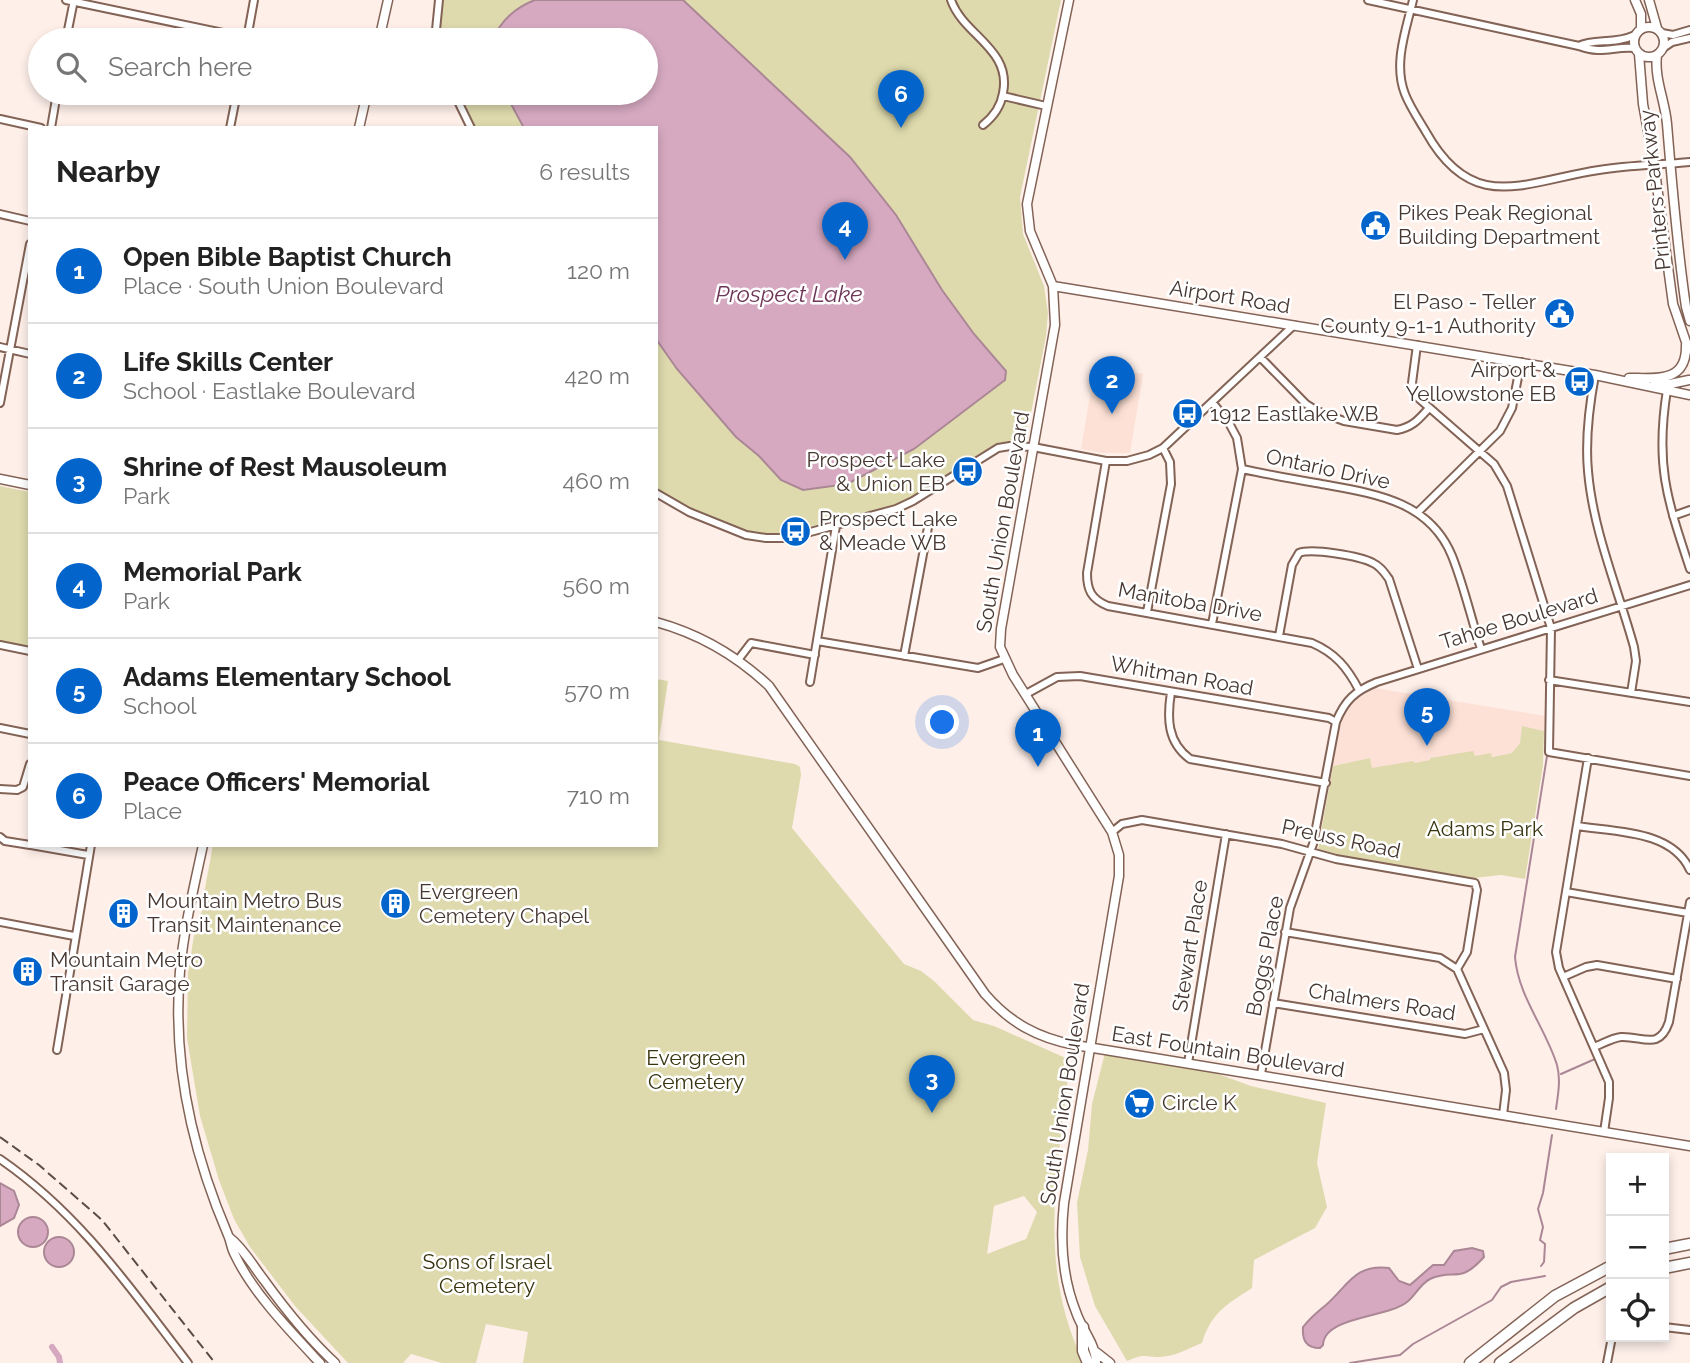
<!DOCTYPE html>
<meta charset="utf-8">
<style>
:root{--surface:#fff;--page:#f2f2f2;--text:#222;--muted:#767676;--line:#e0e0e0;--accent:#0364cc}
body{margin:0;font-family:Raleway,sans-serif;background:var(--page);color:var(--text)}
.controls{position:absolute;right:21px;bottom:21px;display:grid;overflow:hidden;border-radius:0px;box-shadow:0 4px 10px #0003}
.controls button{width:63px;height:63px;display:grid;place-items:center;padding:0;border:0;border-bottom:2px solid var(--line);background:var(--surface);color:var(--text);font:35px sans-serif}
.you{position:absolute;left:943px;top:723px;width:24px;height:24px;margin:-18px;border:5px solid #fff;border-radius:50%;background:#1a73e8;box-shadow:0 0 0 10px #1a73e833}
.badge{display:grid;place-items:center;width:46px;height:46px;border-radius:50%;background:var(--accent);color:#fff;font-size:23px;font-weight:700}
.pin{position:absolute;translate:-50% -58px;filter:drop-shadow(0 2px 4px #0008)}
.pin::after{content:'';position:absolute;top:37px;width:24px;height:21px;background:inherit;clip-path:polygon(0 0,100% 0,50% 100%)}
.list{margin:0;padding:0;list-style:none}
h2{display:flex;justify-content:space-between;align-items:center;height:91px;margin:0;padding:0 28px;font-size:30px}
h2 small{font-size:23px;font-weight:400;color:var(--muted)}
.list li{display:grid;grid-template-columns:46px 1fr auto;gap:21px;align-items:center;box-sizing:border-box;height:105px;padding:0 28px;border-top:2px solid var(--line)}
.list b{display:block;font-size:26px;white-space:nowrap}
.list p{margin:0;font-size:23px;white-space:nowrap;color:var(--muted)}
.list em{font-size:23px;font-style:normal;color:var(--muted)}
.icon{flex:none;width:38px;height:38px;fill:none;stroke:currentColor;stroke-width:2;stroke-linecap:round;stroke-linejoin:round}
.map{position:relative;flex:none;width:1690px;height:1363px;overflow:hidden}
.search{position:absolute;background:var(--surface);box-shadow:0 4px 10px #0003;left:28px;top:28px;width:630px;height:77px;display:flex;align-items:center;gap:18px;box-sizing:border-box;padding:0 24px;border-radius:38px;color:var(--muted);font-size:26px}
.panel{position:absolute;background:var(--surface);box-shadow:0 4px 10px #0003;left:28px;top:126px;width:630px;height:721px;border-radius:0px}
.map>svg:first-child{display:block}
.built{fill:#fde1d6}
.green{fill:#dedaad;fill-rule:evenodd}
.water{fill:#d6a9c1;stroke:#ab8796;stroke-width:2}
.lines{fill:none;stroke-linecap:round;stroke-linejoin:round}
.stream{stroke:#ab8796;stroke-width:2}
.canal{stroke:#d6a9c1;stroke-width:6}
.minor-casing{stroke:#836356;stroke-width:10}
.major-casing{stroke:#836356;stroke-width:11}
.highway-casing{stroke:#836356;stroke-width:13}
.minor{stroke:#fff;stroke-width:6}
.major{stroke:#fff;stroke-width:8}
.highway{stroke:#fff;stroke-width:10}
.rail{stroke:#5b4c46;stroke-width:2;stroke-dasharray:10 5;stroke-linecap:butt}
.labels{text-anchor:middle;stroke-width:5;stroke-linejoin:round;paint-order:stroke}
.street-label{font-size:21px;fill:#463731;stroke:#fff}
.poi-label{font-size:21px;fill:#463731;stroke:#fff;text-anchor:start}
.park-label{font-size:21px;fill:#38340f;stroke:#fff}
.water-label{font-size:23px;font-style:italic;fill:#6d3556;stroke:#fff}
</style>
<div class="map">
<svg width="1690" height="1363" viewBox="0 0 1690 1363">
<rect width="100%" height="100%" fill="#feefe9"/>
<path class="built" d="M1095,366L1143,374L1130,453H1102L1081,449Z
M1375,688L1545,716L1544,731L1522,727L1520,743L1512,753L1491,757L1376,803L1370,758L1333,766L1338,733L1345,713L1354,701Z"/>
<path class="green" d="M442,0H1061L1020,197L1023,234L1044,286L1048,313L1046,336L1031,413L1024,437L992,446L913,497L892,506L777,535C739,537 686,510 656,488V128H476L460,93H646V40H437Z
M0,486L30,492V646L0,641Z
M656,679L668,681L659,740L795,764L800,767L801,775L792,828L904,964L921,971L934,981L973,1020L994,1026L1070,1060C1059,1164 1035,1264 1084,1363H523L528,1332L486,1324L476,1363H442L411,1354L403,1363H348L295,1306L250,1247L234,1219L219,1180L200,1116L187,1038L188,973L195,929L203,908L205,888L213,845H656ZM1024,1196L1037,1212L1026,1239L987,1254L994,1206Z
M1522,726L1544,731L1543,765L1525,879L1501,875L1474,878L1346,857L1318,849L1333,766L1370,758L1372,768L1413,761L1415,763L1430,760V758L1473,751L1475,756L1491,753L1492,757L1512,753L1520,743Z
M1106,1049L1188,1063L1251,1086L1326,1103L1317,1163L1327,1207L1315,1228L1254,1260L1252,1288C1227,1304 1211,1313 1202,1343C1189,1348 1174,1357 1159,1357C1141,1357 1146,1353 1127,1361L1095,1306L1080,1257L1077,1203L1088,1150L1092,1104Z"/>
<path class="water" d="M535,0H683L850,157L896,215L942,290L974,334L1006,371L1005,380L914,449L847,484L803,490L781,480L759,456L736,437L677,369L656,339V128H524L505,93H646V40H493C500,21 516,7 535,0Z
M0,1183L14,1191L19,1205L14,1218L0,1226Z
M18 1232a15 15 0 1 1 30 0a15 15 0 1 1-30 0Z
M44 1252a15 15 0 1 1 30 0a15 15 0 1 1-30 0Z
M1472,1248L1483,1251L1484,1257C1459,1285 1455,1268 1430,1279C1419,1285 1416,1295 1407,1302C1387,1318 1324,1316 1323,1345L1320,1348C1306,1348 1302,1340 1303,1327C1310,1318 1317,1312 1326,1305C1348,1286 1354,1264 1389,1268L1399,1281L1410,1285L1433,1265H1444L1454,1251Z"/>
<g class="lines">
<path class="stream" d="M1547,756L1515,957C1518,996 1546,1029 1557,1065C1561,1079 1558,1095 1556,1109
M1561,1074L1595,1059
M1541,1266L1544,1262L1545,1244L1540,1240L1543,1227L1538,1209L1543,1193L1552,1135
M1350,1363L1400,1355L1413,1344L1492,1300L1501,1287L1511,1282L1545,1276"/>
<path class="canal" d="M52,1347L59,1357L60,1363"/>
<defs>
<path id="minor" d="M66,0L257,40
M951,0C963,35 1012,49 1003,93C1001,106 993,117 983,125
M1368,0L1579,46C1603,55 1612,46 1635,48
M1413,0C1406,30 1393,64 1405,94C1410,107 1419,120 1426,132C1473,216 1525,181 1599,170C1629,165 1660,165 1690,162
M1662,33L1673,35L1690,30
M247,39L254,0
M66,40L74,0
M435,40L439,0
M1579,46C1594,38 1614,45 1635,35
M1663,48L1672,42L1690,38
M454,93L471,128
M1003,96L1046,106
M0,119L41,128
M51,128L57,93
M230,128L237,93
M0,214L30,221
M1417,345L1412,383L1416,396L1494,464L1507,486L1551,628L1549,752L1690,776
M0,347L30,354
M1260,357L1306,404L1317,411L1344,421L1397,430C1413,427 1419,419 1429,408
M1595,375C1589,407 1585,438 1588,471C1593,531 1618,589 1634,647L1636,661L1631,693
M1667,390C1655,465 1667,499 1690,569
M0,403L30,244
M1106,461L1087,573C1087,590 1091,599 1108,606L1312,643C1335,653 1347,667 1359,690
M1242,469C1270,475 1299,480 1327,485C1377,494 1430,502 1452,556C1464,586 1471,618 1481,649
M656,493L689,512L746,535L766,538H788L896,509L913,501L998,448L1010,446L1033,447L1106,461H1127L1149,455L1163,448L1294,325
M1418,512L1500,431L1512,408L1521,362
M1673,516L1690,510
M1147,612L1171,484L1170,462L1163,448
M1212,624L1242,469L1237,438L1229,423L1213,403
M1279,636L1292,565L1299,553C1312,548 1360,556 1373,563C1380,566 1384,572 1389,579L1418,669
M817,641L978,668L1004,659
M0,645L30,651
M904,656L929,522
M738,660L751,643L815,655
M1549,680L1690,702
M810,682L836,526
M1171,692C1167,718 1167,742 1190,759L1326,783
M1026,694L1057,677L1080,676L1329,718L1336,722
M0,728L30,734
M1588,758L1556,952L1559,968L1609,1082V1098L1604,1132
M0,789L17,790L23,787L30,764
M1577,826C1615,832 1672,830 1690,870
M1112,832L1122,824L1142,820L1282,844L1336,859L1475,883L1477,890L1467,952L1457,969
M0,837L5,841L30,845
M31,845L88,855
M1566,892L1688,913
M0,922L74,936
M1285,932L1440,958L1457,969L1504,1073L1506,1090L1503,1115
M1563,977L1586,967L1597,965L1677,979
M1273,1003L1465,1034L1484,1029
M1594,1047C1602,1044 1612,1038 1621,1037C1643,1036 1659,1051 1669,1022L1690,902
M57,1050L91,845
M1188,1063L1226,834
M1261,1074L1290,908L1313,844L1336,722C1345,700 1355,691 1377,682L1690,585
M0,1159C80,1214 130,1288 188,1363
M1664,1327L1690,1330
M1607,1363L1612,1337"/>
<path id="major" d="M1069,0L1027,204L1030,231L1053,286L1055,325L1001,629L1000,647L1013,675L1112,832L1119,855V876L1064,1203C1060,1240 1062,1277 1076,1312C1082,1330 1096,1344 1096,1363
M1635,0L1641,14V29
M1649,0L1657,28
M1634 42a15 15 0 1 1 30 0a15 15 0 1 1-30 0Z
M379,40L388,0
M1639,54L1643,104L1654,164L1673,304L1686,342L1690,349
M1657,55C1654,79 1665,100 1667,124C1672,185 1677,246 1686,307L1690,321
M359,128L367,93
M1053,286L1595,375L1690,395
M1629,378C1657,378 1687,383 1686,345
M1655,382L1670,384L1689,380
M0,479L30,485
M656,622C700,634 736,655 769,686L985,994C1010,1023 1038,1038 1075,1045L1690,1146
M203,845C194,887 184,928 180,971C172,1062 192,1151 228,1235C231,1241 231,1248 235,1255C253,1293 291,1332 320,1363
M230,1238C244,1249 253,1266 264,1280C285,1309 308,1338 335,1363
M1096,1352L1110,1363"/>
<path id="highway" d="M1664,1249L1690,1244
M1664,1268L1690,1263
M1083,1327V1351L1088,1363
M1470,1363L1555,1296L1611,1266
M1500,1363L1574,1308L1611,1287"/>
</defs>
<use href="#minor" class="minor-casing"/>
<use href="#major" class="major-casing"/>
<use href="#highway" class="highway-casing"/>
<use href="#minor" class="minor"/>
<use href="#major" class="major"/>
<use href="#highway" class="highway"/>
<path class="rail" d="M0,1137L39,1165L102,1220L215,1363"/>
</g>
<defs>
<symbol id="civic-disc" viewBox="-11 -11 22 22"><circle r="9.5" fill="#0364cc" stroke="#fff"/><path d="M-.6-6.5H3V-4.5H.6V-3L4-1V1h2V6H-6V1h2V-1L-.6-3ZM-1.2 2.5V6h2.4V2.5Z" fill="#fff"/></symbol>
<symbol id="bus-disc" viewBox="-11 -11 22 22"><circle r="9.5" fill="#0364cc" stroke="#fff"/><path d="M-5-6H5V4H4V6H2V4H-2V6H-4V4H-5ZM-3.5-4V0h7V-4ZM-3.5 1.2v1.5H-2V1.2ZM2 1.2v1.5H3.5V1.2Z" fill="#fff"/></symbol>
<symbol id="building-disc" viewBox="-11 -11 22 22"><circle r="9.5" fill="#0364cc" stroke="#fff"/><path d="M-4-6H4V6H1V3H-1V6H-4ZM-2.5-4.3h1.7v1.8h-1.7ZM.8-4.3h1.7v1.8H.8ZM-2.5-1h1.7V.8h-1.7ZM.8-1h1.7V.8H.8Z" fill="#fff"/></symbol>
<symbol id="supermarket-disc" viewBox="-11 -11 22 22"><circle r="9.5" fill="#0364cc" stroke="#fff"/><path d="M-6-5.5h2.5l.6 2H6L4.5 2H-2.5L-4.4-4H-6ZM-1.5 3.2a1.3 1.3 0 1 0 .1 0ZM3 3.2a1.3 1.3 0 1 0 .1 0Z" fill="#fff"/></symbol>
</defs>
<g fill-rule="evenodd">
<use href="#civic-disc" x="1358" y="208" width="35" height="35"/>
<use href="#civic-disc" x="1542" y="296" width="35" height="35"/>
<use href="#bus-disc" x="1562" y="364" width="35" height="35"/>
<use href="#bus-disc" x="1170" y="396" width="35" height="35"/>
<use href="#bus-disc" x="950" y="454" width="35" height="35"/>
<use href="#bus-disc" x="778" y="514" width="35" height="35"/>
<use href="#building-disc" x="378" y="886" width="35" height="35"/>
<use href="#building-disc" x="106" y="896" width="35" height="35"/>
<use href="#building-disc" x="10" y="954" width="35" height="35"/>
<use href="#supermarket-disc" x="1122" y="1086" width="35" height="35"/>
</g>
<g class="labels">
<g class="street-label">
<text transform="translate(1655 190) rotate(-96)" y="7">Printers Parkway</text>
<text transform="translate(1230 297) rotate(9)" y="7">Airport Road</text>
<text transform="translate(1328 469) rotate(12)" y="7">Ontario Drive</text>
<text transform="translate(1003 522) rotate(-80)" y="7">South Union Boulevard</text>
<text transform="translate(1190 602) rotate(10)" y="7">Manitoba Drive</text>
<text transform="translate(1519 619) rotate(-17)" y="7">Tahoe Boulevard</text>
<text transform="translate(1182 676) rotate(10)" y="7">Whitman Road</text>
<text transform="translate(1341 839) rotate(12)" y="7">Preuss Road</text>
<text transform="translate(1190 946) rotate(-81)" y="7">Stewart Place</text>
<text transform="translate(1265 956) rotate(-79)" y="7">Boggs Place</text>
<text transform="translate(1382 1002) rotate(9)" y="7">Chalmers Road</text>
<text transform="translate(1228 1052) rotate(9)" y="7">East Fountain Boulevard</text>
<text transform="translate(1065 1094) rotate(-81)" y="7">South Union Boulevard</text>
</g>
<g class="poi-label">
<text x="1398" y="220">Pikes Peak Regional<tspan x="1398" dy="24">Building Department</tspan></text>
<text x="1536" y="309" text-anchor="end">El Paso - Teller<tspan x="1536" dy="24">County 9-1-1 Authority</tspan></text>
<text x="1556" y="377" text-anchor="end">Airport &amp;<tspan x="1556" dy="24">Yellowstone EB</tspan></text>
<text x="1210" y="421">1912 Eastlake WB</text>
<text x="945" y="467" text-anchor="end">Prospect Lake<tspan x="945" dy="24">&amp; Union EB</tspan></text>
<text x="819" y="526">Prospect Lake<tspan x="819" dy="24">&amp; Meade WB</tspan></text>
<text x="419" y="899">Evergreen<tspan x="419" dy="24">Cemetery Chapel</tspan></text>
<text x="147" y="908">Mountain Metro Bus<tspan x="147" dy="24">Transit Maintenance</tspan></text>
<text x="50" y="967">Mountain Metro<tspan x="50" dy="24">Transit Garage</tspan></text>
<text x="1162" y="1110">Circle K</text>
</g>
<g class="park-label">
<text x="1485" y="836">Adams Park</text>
<text x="696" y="1065">Evergreen<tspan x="696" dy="24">Cemetery</tspan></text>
<text x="487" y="1269">Sons of Israel<tspan x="487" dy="24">Cemetery</tspan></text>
</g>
<g class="water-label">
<text x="789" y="302">Prospect Lake</text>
</g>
</g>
</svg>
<div class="controls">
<button>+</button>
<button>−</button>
<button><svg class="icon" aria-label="locate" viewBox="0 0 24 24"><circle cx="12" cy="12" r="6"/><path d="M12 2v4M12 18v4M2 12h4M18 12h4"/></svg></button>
</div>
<div class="you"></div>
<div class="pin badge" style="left:1038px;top:767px">1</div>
<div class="pin badge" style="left:1112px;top:414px">2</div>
<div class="pin badge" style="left:932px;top:1113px">3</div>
<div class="pin badge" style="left:845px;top:260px">4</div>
<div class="pin badge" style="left:1427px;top:746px">5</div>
<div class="pin badge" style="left:901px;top:128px">6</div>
<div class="search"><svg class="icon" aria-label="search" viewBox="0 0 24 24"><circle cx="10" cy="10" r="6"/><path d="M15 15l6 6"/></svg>Search here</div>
<section class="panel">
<h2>Nearby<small>6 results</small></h2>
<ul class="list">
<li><span class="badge">1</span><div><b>Open Bible Baptist Church</b><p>Place · South Union Boulevard</p></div><em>120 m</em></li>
<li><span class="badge">2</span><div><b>Life Skills Center</b><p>School · Eastlake Boulevard</p></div><em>420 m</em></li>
<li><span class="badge">3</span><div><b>Shrine of Rest Mausoleum</b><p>Park</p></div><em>460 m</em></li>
<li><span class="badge">4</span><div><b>Memorial Park</b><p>Park</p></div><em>560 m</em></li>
<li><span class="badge">5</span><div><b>Adams Elementary School</b><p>School</p></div><em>570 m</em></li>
<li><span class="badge">6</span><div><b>Peace Officers' Memorial</b><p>Place</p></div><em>710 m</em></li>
</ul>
</section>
</div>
